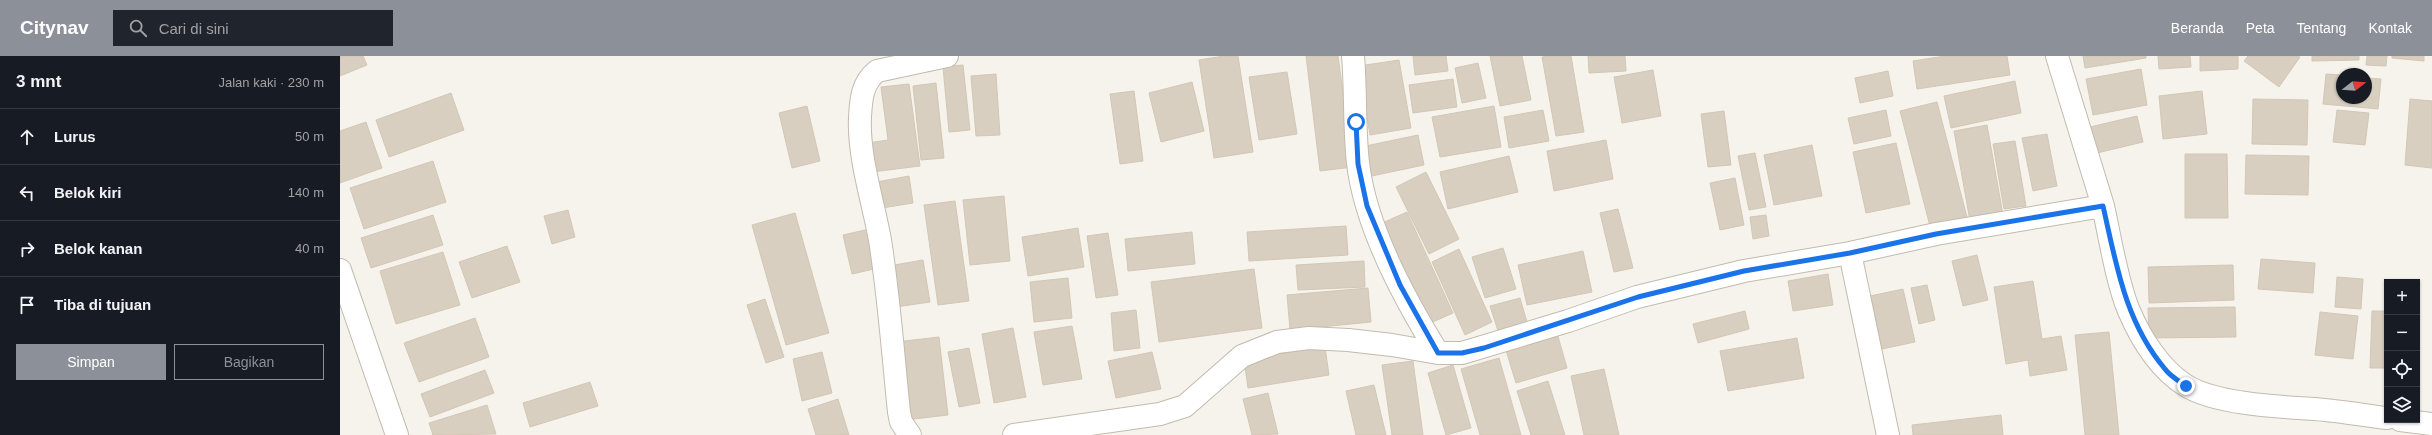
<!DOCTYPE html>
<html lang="id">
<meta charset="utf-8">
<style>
:root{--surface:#171b24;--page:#20242c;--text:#f1f3f6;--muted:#9ea1a6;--line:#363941;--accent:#8c9099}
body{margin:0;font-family:Helvetica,sans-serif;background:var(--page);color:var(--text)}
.controls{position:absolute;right:12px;bottom:12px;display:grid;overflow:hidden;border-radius:0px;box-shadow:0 1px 3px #0004}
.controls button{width:36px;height:36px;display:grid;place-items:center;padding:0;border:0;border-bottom:1px solid var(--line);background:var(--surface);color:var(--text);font:20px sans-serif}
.compass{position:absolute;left:1996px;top:12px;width:36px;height:36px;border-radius:50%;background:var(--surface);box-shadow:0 1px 3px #0004;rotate:73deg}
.stop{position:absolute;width:12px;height:12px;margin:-9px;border:3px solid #1a73e8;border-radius:50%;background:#fff}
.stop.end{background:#1a73e8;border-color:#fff;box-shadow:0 1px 4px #0008}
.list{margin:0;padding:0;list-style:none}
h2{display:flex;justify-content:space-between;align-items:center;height:52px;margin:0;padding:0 16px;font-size:17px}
h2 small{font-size:13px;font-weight:400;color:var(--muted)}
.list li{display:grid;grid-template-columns:26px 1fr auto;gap:12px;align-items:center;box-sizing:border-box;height:56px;padding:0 16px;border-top:1px solid var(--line)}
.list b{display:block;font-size:15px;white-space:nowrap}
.list em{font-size:13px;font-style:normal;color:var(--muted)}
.actions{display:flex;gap:8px;padding:12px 16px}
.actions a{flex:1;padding:9px 0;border:1px solid var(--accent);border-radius:0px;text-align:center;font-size:14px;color:var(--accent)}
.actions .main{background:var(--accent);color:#fff}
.icon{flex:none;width:22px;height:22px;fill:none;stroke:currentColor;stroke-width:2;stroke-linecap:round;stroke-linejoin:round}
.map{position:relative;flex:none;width:2092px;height:379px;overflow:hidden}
header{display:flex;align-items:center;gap:24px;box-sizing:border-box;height:56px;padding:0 20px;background:var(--accent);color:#fff}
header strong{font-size:19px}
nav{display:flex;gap:22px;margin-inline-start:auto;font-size:14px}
.search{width:280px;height:36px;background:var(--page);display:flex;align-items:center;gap:10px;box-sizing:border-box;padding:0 14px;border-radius:0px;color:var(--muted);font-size:15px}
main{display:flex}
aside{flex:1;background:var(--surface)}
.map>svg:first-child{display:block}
.building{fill:#d8cfc1;stroke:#d3c7b4}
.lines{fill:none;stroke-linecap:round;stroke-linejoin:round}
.street-casing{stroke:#c2bbae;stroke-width:24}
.street{stroke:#fff;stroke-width:22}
.route{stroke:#1a73e8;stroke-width:5}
</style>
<header>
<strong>Citynav</strong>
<div class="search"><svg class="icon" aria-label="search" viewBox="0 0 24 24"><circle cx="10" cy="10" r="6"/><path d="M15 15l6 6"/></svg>Cari di sini</div>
<nav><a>Beranda</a><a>Peta</a><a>Tentang</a><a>Kontak</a></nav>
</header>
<main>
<aside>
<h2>3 mnt<small>Jalan kaki · 230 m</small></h2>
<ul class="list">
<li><svg class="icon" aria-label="ahead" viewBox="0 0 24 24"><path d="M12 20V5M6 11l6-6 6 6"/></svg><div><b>Lurus</b></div><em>50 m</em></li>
<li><svg class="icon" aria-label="left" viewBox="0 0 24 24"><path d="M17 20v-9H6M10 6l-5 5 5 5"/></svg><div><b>Belok kiri</b></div><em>140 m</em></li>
<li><svg class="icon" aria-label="right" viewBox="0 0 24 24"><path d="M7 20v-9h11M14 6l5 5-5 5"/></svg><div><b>Belok kanan</b></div><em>40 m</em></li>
<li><svg class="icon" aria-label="arrive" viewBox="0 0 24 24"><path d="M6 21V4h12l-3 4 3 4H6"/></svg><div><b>Tiba di tujuan</b></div></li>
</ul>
<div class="actions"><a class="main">Simpan</a><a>Bagikan</a></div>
</aside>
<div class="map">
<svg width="2092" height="379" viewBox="0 0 2092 379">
<rect width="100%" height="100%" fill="#f6f3ec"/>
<path class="building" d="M0,0H23L27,9L0,20Z
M884,0H898L913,96L874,102L859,4Z
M966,0H998L1013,111L980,115Z
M1073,0H1106L1108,15L1075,19Z
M1150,0H1182L1191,44L1160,50Z
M1209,0H1231L1244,76L1216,80L1202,1Z
M1248,0H1285L1286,15L1249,17Z
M1605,0H1667L1670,19L1577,33L1573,5Z
M1743,0H1806V2L1745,12Z
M1818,0H1850L1851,11L1819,13Z
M1860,0H1898V13L1860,15Z
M1908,0H1958L1960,1L1939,31L1904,5Z
M1972,0H2019V4L1972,5Z
M2027,0H2047L2046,10L2026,9Z
M2052,0H2084V5L2052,2Z
M1059,4L1071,72L1030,79L1019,10Z
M1138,7L1146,42L1122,47L1115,12Z
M623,9L630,74L609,76L603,11Z
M1801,13L1807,49L1753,59L1746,23Z
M1313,14L1321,60L1282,67L1274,21Z
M1548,15L1553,40L1520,47L1515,22Z
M947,16L957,78L919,84L909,21Z
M656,18L660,79L636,80L631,20Z
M1986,18L2002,19V42H2026V22L2041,23L2038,53L1983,48Z
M1113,23L1117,51L1073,57L1069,29Z
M1675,25L1681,57L1611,72L1604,40Z
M852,26L864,75L821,86L809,37Z
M596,27L604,102L581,104L573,30Z
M569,28L580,110L532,116L528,87L548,84L541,31Z
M794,35L803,105L780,108L770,38Z
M1862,35L1867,78L1823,83L1819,40Z
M111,37L124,74L49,101L36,64Z
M1913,43L1968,44L1967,89L1912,88Z
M2070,43L2092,45V112L2065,109Z
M1597,46L1628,165L1591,174L1560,55Z
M467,50L480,105L452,112L439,57Z
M1154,50L1161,91L1100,101L1092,61Z
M1203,54L1209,85L1169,92L1164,61Z
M1546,54L1551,80L1514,88L1508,62Z
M1997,54L2029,57L2025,89L1993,86Z
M1384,55L1391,109L1368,111L1361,58Z
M1797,60L1803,86L1757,97L1750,71Z
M26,66L42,112L0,127V75Z
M1647,69L1663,159L1630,165L1614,75Z
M1707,78L1717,130L1693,135L1682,82Z
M1078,79L1084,109L1027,121L1021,91Z
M1266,84L1273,123L1214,135L1207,95Z
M1675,85L1686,150L1664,153L1653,88Z
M1556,87L1570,148L1526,157L1513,96Z
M1472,89L1482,140L1434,149L1424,99Z
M1415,97L1426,151L1409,154L1398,100Z
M1845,98H1887L1888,162H1845Z
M1906,99L1969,100L1968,139L1905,138Z
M1169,100L1178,136L1108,153L1100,116Z
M93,105L106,146L24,173L10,132Z
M1086,116L1119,183L1089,198L1056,131Z
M569,120L573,147L536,153L531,127Z
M1395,122L1404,169L1380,174L1370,127Z
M664,140L670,205L630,209L623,144Z
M615,145L629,245L598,249L584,149Z
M1278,153L1293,212L1274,216L1260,157Z
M228,154L235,181L212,188L204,160Z
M1067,156L1113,257L1086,269L1040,168Z
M455,157L489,277L446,289L412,169Z
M93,159L103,189L31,212L21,182Z
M1426,159L1429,180L1413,183L1410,161Z
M1006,170L1008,199L909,205L907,176Z
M534,172L543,211L512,218L503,179Z
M738,172L744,211L688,220L682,181Z
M852,176L855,208L788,215L785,183Z
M768,177L778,239L756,242L747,180Z
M167,190L180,226L132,242L119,206Z
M1163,192L1176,233L1145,242L1132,201Z
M1119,193L1152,266L1125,279L1092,206Z
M1243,195L1252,236L1187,249L1178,209Z
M103,196L120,249L56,268L40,215Z
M1637,199L1648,244L1623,250L1612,205Z
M1921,203L1975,207L1973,237L1918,233Z
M583,204L590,246L556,251L549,210Z
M1024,205L1025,231L958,234L956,209Z
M1893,209L1894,244L1809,247L1808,211Z
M914,213L922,272L819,286L811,226Z
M1488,218L1493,249L1453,255L1448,225Z
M1997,221L2023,223L2021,253L1995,251Z
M728,222L732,262L694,266L690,226Z
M1693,225L1702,283L1721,280L1727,314L1690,320L1688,304L1666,308L1654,231Z
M1587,229L1595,264L1579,268L1571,232Z
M1028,232L1031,266L950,274L947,239Z
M1563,233L1575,286L1542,293L1530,240Z
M1180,242L1187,266L1158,275L1150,250Z
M425,243L444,301L426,307L407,249Z
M1895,251L1896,281L1809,282L1808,252Z
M796,254L800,292L774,295L771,257Z
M1405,255L1409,273L1358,287L1353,268Z
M2032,255H2047V312H2030Z
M1980,256L2018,260L2013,303L1975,299Z
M2077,256H2079L2078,313H2077Z
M135,262L149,301L79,326L64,287Z
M732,270L742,323L703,329L694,276Z
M673,272L686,341L654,347L642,278Z
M1769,276L1779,379H1745L1735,279Z
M1217,277L1227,312L1176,327L1165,291Z
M599,281L608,359L565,364L556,286Z
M1457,282L1464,322L1388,335L1380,295Z
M985,291L989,319L908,332L904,303Z
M629,292L640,347L619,351L608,296Z
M482,296L492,337L462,345L453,303Z
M812,296L821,333L776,342L768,305Z
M1159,302L1181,379H1140L1121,313Z
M1073,305L1083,379H1052L1042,309Z
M1113,309L1131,372L1106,379L1088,317Z
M1264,313L1279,379H1244L1231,320Z
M145,314L154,337L90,361L81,338Z
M1208,325L1225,379H1191L1177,335Z
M250,326L258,350L190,371L183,347Z
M1034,329L1046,379H1016L1006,335Z
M928,337L938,378L912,379L903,343Z
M498,343L509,379H476L468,353Z
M147,349L156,378L93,379L89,367Z
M1661,359L1663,379H1573L1572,369Z"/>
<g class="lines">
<defs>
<path id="street" d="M1013,0C1016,35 1014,72 1018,107C1025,169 1065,244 1098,297
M1763,150C1770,181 1777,227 1789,255C1801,283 1820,313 1845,329C1874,348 1940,351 1975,353C1999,355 2023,359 2047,362
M0,214L57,379
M2060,364L2092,368
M570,379L561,366L559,356C553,298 549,241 540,184C533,145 518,100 520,61C521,43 522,27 537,15L607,0
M674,379L820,358L845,350L902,300L937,286L969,282L1008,284L1052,289L1098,297H1122L1228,265L1297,241L1404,215L1510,197
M1548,379L1510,197L1596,178L1763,150L1717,0"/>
</defs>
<use href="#street" class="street-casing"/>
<use href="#street" class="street"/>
</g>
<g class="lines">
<path class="route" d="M1016,66L1018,108L1027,150L1060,229L1098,297H1122L1144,292L1298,241L1404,215L1510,197L1596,178L1763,150C1776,207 1785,266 1825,313C1830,320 1839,325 1846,330"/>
</g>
</svg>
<div class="controls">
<button>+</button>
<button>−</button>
<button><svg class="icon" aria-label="locate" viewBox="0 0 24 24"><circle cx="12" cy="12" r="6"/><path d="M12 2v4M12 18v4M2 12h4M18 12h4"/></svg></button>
<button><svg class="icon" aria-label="layers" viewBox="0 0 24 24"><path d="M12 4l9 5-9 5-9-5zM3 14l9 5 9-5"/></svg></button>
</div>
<svg class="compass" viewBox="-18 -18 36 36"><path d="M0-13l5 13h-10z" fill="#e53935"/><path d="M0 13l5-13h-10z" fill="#9ea1a6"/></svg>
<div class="stop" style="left:1016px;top:66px"></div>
<div class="stop end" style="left:1846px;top:330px"></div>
</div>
</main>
